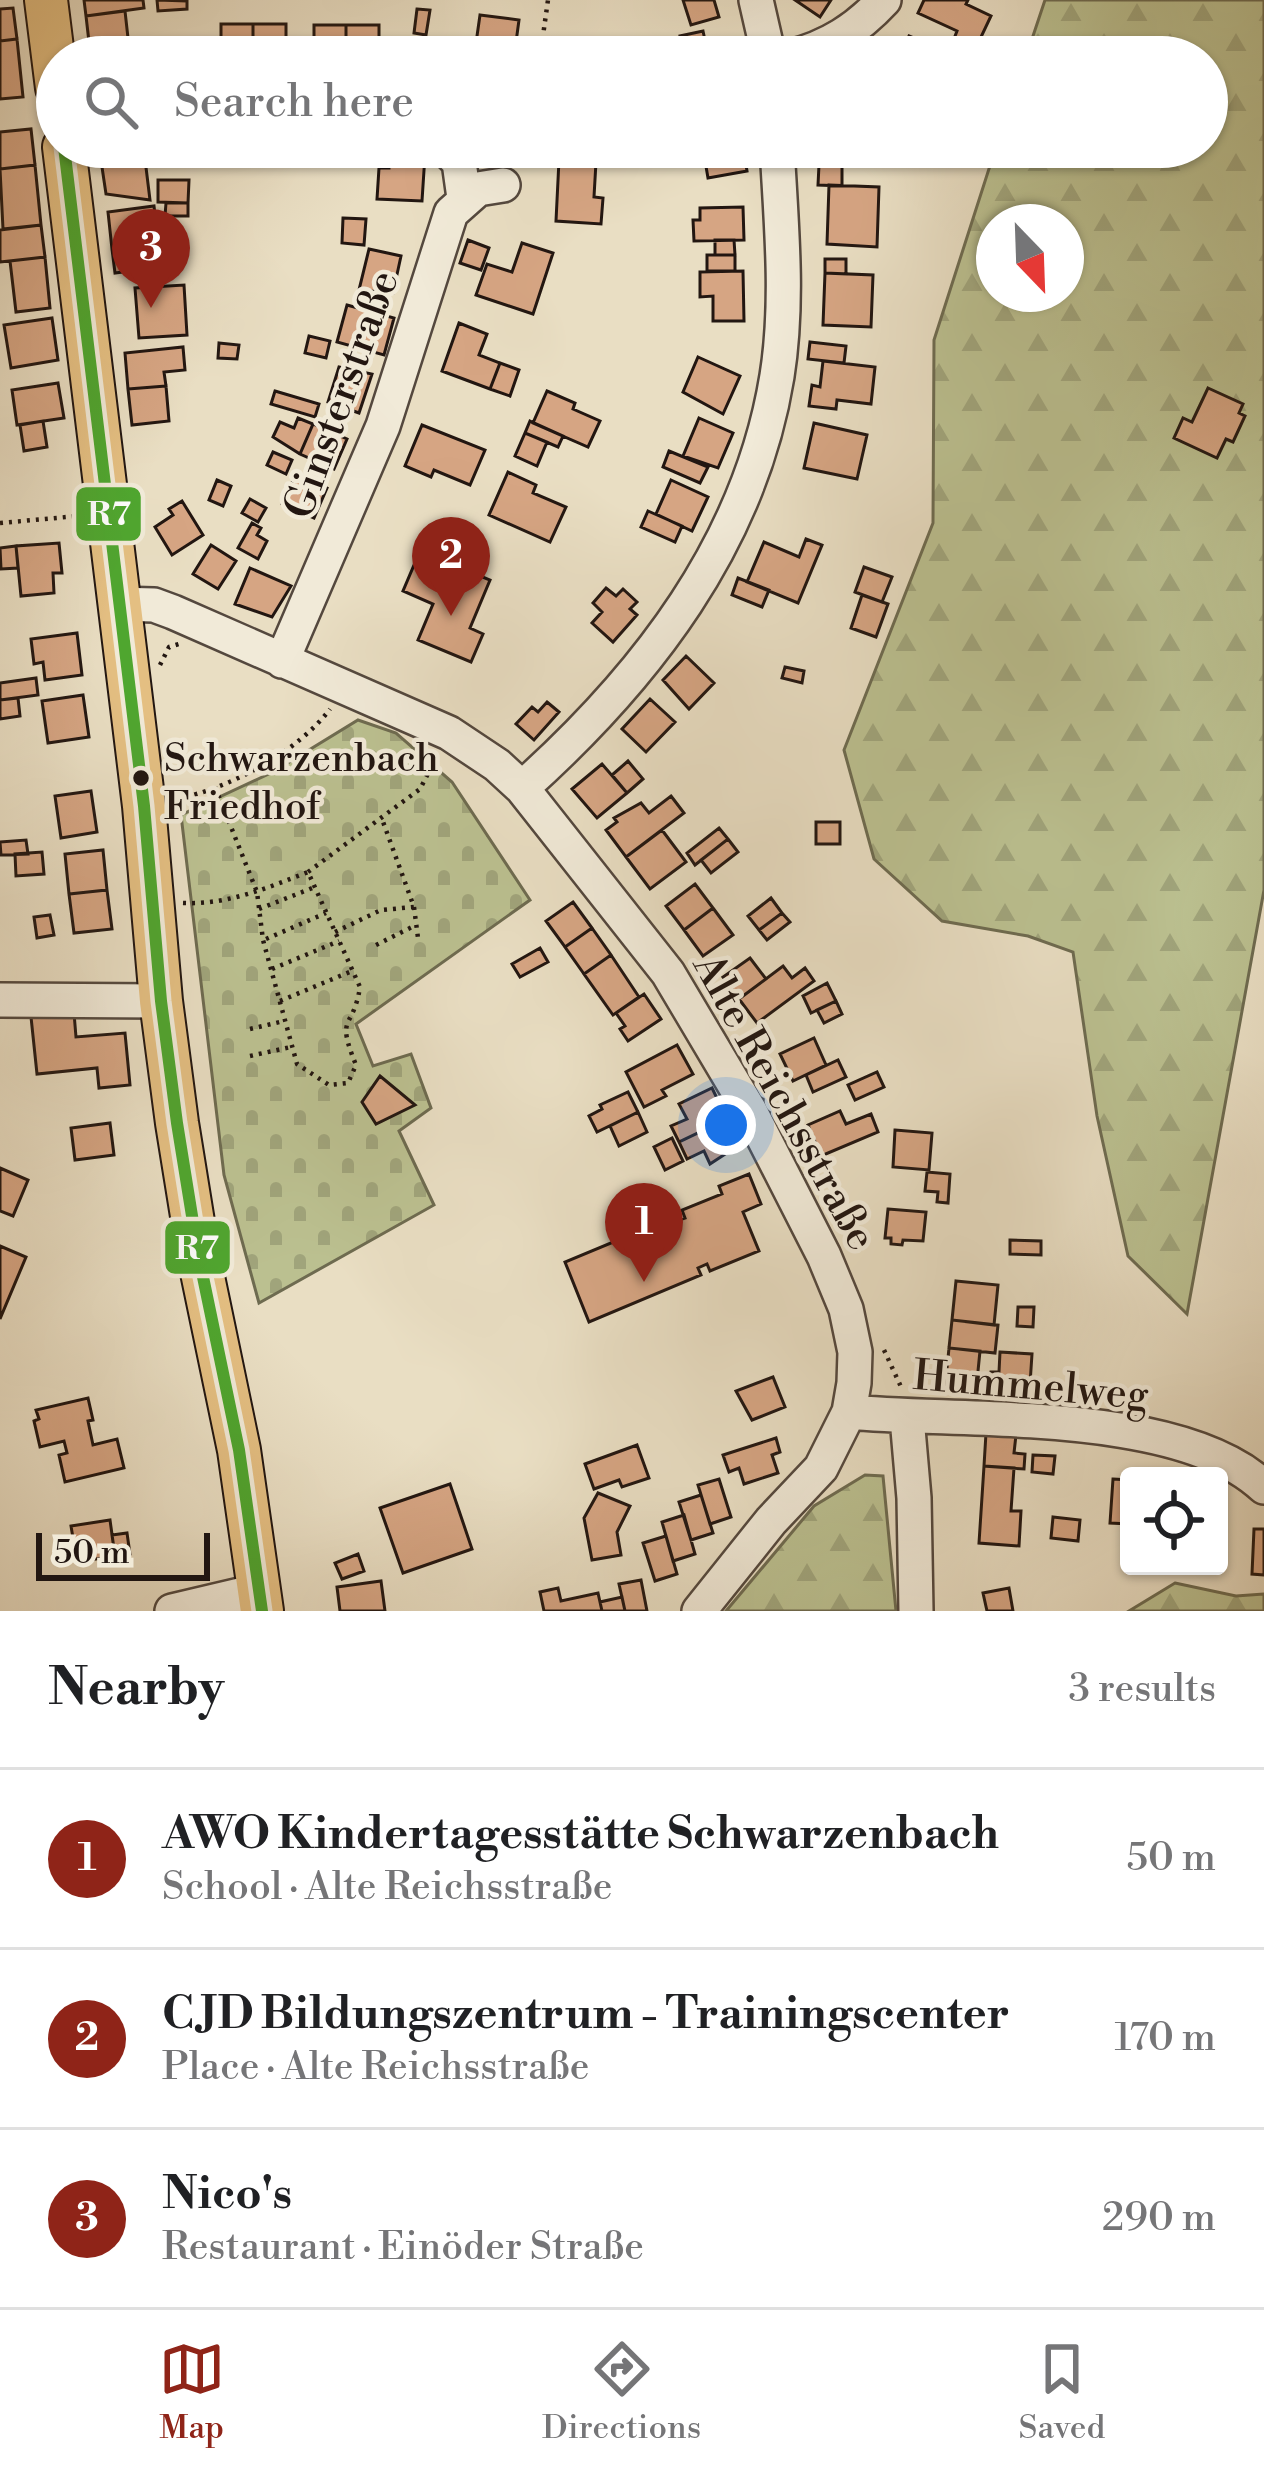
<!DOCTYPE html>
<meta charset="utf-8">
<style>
:root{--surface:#fff;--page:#f2f2f2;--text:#202124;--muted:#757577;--line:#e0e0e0;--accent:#8f2418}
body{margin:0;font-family:"Libre Bodoni",serif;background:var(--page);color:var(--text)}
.controls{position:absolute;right:36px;bottom:36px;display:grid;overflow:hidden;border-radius:12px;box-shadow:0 3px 9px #0004}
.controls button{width:108px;height:108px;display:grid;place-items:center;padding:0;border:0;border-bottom:3px solid var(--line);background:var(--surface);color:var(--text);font:60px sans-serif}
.compass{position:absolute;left:976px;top:204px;width:108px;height:108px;border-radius:50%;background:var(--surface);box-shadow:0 3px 9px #0004;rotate:157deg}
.scale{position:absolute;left:36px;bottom:30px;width:174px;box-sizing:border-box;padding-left:12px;border:6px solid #221611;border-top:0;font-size:33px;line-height:42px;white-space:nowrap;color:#221611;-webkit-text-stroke:9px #f1ead8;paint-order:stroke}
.you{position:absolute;left:726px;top:1125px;width:42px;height:42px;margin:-30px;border:9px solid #fff;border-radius:50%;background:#1a73e8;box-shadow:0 0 0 18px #1a73e833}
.badge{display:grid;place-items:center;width:78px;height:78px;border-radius:50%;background:var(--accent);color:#fff;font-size:39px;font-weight:700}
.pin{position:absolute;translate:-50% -99px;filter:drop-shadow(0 3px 6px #0008)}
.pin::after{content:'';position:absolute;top:63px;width:42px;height:36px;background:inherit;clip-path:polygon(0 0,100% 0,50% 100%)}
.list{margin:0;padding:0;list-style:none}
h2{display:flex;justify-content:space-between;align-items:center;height:156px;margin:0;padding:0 48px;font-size:51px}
h2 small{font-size:39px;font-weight:400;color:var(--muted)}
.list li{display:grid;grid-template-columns:78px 1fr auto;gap:36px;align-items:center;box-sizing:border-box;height:180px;padding:0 48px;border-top:3px solid var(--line)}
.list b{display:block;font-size:45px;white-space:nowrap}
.list p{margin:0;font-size:39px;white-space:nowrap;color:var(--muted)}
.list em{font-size:39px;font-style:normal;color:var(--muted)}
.icon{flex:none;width:66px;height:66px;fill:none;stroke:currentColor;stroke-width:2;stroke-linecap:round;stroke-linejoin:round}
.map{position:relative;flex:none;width:1264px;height:1611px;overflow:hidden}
.search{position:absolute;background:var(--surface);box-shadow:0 3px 9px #0004;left:36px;right:36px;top:36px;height:132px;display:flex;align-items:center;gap:30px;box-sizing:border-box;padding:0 42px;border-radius:66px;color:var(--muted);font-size:45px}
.sheet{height:696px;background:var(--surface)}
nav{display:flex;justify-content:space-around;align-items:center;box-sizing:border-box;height:168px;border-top:3px solid var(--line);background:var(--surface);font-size:33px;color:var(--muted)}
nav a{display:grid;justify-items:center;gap:6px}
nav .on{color:var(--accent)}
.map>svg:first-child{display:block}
.forest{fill:url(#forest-firs);stroke:#6e6b50;stroke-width:3;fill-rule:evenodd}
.cemetery{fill:url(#cemetery-stones);stroke:#6e6b50;stroke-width:3}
.building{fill:#d6a583;stroke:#221611;stroke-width:3}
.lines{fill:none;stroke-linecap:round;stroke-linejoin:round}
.minor-casing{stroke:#54483e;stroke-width:38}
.major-casing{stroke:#221611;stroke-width:46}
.path{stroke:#221611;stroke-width:4.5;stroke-dasharray:3 6;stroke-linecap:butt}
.minor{stroke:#f1ead8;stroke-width:33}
.major{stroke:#e4bf82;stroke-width:42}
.bus-1-casing{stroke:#f1ead8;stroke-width:21}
.bus-1{stroke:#4fa62f;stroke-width:12}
.bus-dot{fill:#221611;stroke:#f1ead8;stroke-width:4.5}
.labels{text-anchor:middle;stroke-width:9;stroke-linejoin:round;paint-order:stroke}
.bus-label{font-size:39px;fill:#221611;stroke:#f1ead8;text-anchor:start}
.street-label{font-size:42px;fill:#221611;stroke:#f1ead8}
.line-badge{stroke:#f1ead8;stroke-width:4.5}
.badge-label{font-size:33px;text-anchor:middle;font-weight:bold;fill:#fff}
</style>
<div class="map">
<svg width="1264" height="1611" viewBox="0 0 1264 1611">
<defs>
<pattern id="forest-firs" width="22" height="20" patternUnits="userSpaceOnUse" patternTransform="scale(3)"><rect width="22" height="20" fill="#bbc090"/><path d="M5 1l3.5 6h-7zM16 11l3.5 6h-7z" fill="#a0a47b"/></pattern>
<pattern id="cemetery-stones" width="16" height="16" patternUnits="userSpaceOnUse" patternTransform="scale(3)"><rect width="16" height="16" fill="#bbc090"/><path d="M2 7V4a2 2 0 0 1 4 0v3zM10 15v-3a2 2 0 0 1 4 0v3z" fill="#a0a47b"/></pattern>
</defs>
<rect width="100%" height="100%" fill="#e9dec3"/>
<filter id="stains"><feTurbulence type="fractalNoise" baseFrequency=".00167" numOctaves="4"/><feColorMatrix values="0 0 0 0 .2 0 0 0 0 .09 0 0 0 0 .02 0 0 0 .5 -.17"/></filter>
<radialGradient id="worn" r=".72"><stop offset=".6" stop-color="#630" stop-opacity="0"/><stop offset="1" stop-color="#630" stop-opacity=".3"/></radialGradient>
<path class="forest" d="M1045,0H1264V890L1187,1314L1128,1256L1097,1116L1073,952L1028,936L942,921L874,859L844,750L933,523L934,340L996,147H1207V57H1026ZM994,222H1066V294H994Z
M865,1475L883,1476L896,1611H726L814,1506Z
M1175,1583L1236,1596L1264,1594V1611H1129Z"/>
<path class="cemetery" d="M358,720L396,733L452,782L530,900L356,1024L373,1066L411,1054L431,1108L399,1131L434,1205L259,1303L224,1175L181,815L273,772Z"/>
<path class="building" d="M84,0H143L144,8L86,16Z
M157,0L187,1V9L158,11Z
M683,0H714L719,17L691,25Z
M795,0H831L820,17Z
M924,0H968L966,4L991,16L973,54L952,44L957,31L918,13Z
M13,8L17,39L0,41V9Z
M417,9L430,10L426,35L414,33Z
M125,11L128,38L89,42L86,16Z
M480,15L519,20L514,57H474Z
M221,24H253V57H221Z
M253,24H286V57H253Z
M314,25H346V57H314Z
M346,25H379V57H346Z
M703,31L706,45L683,50L680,36Z
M909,36L955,56V57H899Z
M128,38L130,57H91L89,42Z
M17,39L23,97L0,99V41Z
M31,129L35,165L0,169V132Z
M99,147H158L144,151L150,200L106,194Z
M554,147H572L571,161L554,160Z
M689,147H743L747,171L708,178L703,149L690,152Z
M390,153L425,155L422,201L377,199L379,168H389Z
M559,160L596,162L594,197L603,198L601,224L556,221Z
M35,165L41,225L3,229L0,169Z
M819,165L842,166V186L818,185Z
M158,180H189L188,203L158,202Z
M829,185L879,187L877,247L827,244Z
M166,203H188V216H165Z
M154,206L158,243L112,249L108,212Z
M743,207L744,240L694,241L693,220H700V208Z
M343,218L366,219L364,245L342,243Z
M41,225L45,257L0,262V230Z
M468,240L489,248L481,270L460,263Z
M715,240H734L735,255H715Z
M522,243L553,253L533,314L476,295L487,264L512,272Z
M135,246L138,270L115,273L112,249Z
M369,249L401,256L393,293L359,290Z
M707,255H735V271H707Z
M45,257L50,308L16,312L10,261Z
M825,259H846V274L825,273Z
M743,271L744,321H713V296L700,297V272Z
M825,273L873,275L871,327L823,325Z
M184,285L187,335L139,338L135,288Z
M347,305L394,318L384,355L337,342Z
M52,318L58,360L11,368L4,325Z
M459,323L487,334L479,355L500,363L490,389L442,371Z
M309,336L330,341L326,358L305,353Z
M810,342L846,346L844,363L808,359Z
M219,343L239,345L237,359L218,358Z
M183,347L185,370L164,372L166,386L128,389L125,353Z
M698,357L740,376L723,414L683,392Z
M823,361L875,367L871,404L837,400L836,409L809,406L812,385L820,387Z
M500,363L519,370L510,396L490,389Z
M339,367L372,374L359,413L328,402Z
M58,383L64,418L17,425L12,390Z
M166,386L169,421L132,425L128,389Z
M1208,388L1243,404L1239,413L1245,416L1233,442L1226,439L1217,458L1174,438L1183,418L1192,422Z
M275,391L319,404L315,417L271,404Z
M547,391L575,403L573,409L600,421L588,447L533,423Z
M298,418L313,424L300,454L273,437L280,422L294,428Z
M699,418L733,433L718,468L683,456Z
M43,421L47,447L24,451L20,425Z
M530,421L563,436L558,447L525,433Z
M814,423L867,435L857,479L804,468Z
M313,424L347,439L334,469L300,454Z
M422,425L485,450L470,485L434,470L431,477L405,466Z
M525,433L547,442L537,466L515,456Z
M669,451L708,467L700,483L663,467Z
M273,452L292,460L286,474L267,465Z
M508,472L536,485L533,493L566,507L550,542L489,515Z
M296,474L327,488L314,518L282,504Z
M217,480L231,486L223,506L209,500Z
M671,480L708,497L692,531L656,514Z
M250,499L266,508L258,522L242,513Z
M182,501L203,535L172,555L155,527L173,515L169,509Z
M648,511L682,526L675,542L641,527Z
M252,523L261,528L257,535L267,541L258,559L238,548Z
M806,539L822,545L798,603L747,582L764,542L799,557Z
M59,543L62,573H53L54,593L21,596L16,546Z
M211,545L236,561L218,589L193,574Z
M16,546L18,568L1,569L0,548Z
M420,551L490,580L470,628L483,634L471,662L418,640L433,604L403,591Z
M864,567L892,577L882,602L855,592Z
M250,568L291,586L272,617L235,604Z
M738,578L769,590L762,607L732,595Z
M606,588L616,596L623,589L637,602L630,609L637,615L613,642L592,623L602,612L593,603Z
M862,595L888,604L876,637L851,628Z
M77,633L82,675L45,680L43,662L34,664L31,639Z
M686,656L714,683L689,709L663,680Z
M785,667L804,671L802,683L782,678Z
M36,678L38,695L0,700V683Z
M83,695L89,737L48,743L42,701Z
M18,698L20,716L0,719V700Z
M650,699L675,722L646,752L622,729Z
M547,702L559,712L534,740L516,724L532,707L538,712Z
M628,761L643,779L627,793L612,775Z
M602,764L627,793L597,818L572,789Z
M91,791L97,832L61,838L55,796Z
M671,796L684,813L626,857L606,830L617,822L614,818L641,803L649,813Z
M816,822H840V844H816Z
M719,828L728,839L695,865L687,853Z
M662,830L686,862L650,889L626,857Z
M728,839L738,852L711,873L701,860Z
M26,840L28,854L1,855L0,842Z
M103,850L107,890L69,894L65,854Z
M42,852L44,874L16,876L15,854Z
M695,884L713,908L684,930L666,906Z
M107,890L112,929L74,933L69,894Z
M771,898L782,913L759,930L748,916Z
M573,902L592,928L565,947L546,921Z
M713,908L733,935L703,956L684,930Z
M782,913L790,922L767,940L759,930Z
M50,915L54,935L37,938L34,917Z
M592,928L611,955L584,974L565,947Z
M540,948L548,962L520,977L512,964Z
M611,955L639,997L613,1015L584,974Z
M750,958L766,979L739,999L723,977Z
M783,966L792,978L805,968L814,981L757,1023L739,999Z
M827,983L836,1001L811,1013L803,996Z
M644,994L661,1019L628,1041L620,1029L625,1026L616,1013Z
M836,1001L842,1014L824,1023L817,1010Z
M74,1013L76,1037L125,1033L130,1085L99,1088L97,1068L37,1074L31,1017Z
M814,1038L826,1065L793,1081L780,1054Z
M677,1045L693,1074L662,1090L666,1096L644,1107L626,1072Z
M838,1060L846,1077L813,1092L806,1075Z
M877,1072L884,1087L855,1100L848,1085Z
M380,1076L415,1105L376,1124L362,1102Z
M712,1088L727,1119L679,1142L671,1126L687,1119L679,1104Z
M628,1092L638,1112L597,1132L589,1116L602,1109L600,1105Z
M840,1111L846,1124L871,1114L878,1132L821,1156L808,1125Z
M638,1112L647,1132L619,1146L610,1126Z
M727,1119L739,1145L710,1164L704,1151L687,1159L679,1142Z
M110,1123L114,1155L75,1160L71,1128Z
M895,1130L932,1133L929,1170L893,1167Z
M672,1138L683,1161L665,1170L654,1147Z
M0,1168L28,1180L13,1216L0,1211Z
M927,1172L950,1174L948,1203L937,1202L938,1192L925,1191Z
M749,1174L761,1204L743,1212L759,1251L710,1271L707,1264L698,1268L701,1275L589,1322L565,1262L671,1218L673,1222L685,1218L682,1210L722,1194L719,1186Z
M888,1209L926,1212L923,1241L903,1240L902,1245L891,1244V1238H885Z
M1010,1240L1041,1241V1255L1010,1254Z
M0,1246L26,1257L0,1319Z
M956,1281L998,1285L994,1325L952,1320Z
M1018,1307H1034L1033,1327L1017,1326Z
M952,1320L998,1325L995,1353L949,1348Z
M949,1348L980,1351L976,1391L945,1388Z
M1000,1352L1032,1354L1029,1399L990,1396L991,1372H999Z
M773,1377L785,1407L752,1420L736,1391Z
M88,1398L93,1420L88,1421L93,1445L117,1439L124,1468L65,1482L59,1455L67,1453L64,1441L40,1447L34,1421L39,1419L36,1410Z
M986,1433L1016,1435L1014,1453L1025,1454L1024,1469L984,1466Z
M776,1438L780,1452L772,1455L778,1473L744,1484L739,1468L729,1472L723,1455Z
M637,1445L649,1478L622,1487L619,1480L594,1489L585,1464Z
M1033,1455L1055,1456L1053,1474L1032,1472Z
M984,1466L1014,1468L1011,1511H1021L1019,1546L979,1543Z
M719,1479L731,1517L710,1524L698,1485Z
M1113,1479L1129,1480V1524L1110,1523Z
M450,1484L472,1549L403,1573L380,1508Z
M598,1493L630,1506L617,1532L621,1555L592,1560L584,1518Z
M701,1495L713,1533L691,1540L679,1502Z
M684,1515L695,1554L673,1561L662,1522Z
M1053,1517L1080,1520L1078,1541L1051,1538Z
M110,1520L115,1556L77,1562L71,1526Z
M1254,1529H1264V1575L1252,1574Z
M127,1533L130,1554L115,1556L112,1535Z
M666,1536L677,1574L655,1581L643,1543Z
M358,1554L364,1571L342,1579L335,1563Z
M641,1580L647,1611H625L619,1584Z
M381,1581L385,1611H340L337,1587Z
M558,1588L561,1601L598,1593L602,1611H544L540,1592Z
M1009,1588L1013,1611H987L983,1593Z
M622,1597L625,1611H602L600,1602Z"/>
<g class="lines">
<defs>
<path id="minor" d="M756,0L769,57
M790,57C829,47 857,29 884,0
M444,147L459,162L464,198
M117,604L154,605L173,612L449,733L497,765L522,788L668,973L750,1111L824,1256L846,1309L855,1352L854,1383L849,1412L821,1468L771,1521L699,1611
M282,661L383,426L451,213L478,189L503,185
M522,788C646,677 750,543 777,376C789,301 781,222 777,147
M0,1000L161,1001
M849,1412C963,1423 1179,1407 1264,1487
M907,1418L914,1498L916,1611
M172,1611L261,1590"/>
<path id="major" d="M46,0L57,88
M64,147L144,806L161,1001L177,1123L198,1253L239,1450L262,1611"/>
</defs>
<use href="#minor" class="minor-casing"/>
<use href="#major" class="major-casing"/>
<path class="path" d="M540,57L548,0
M520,164L526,147
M0,523L78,516
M160,665L169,647L179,644
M177,799C230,788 298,752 330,709
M308,872L420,789L436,758
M183,903C227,905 267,888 308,872L360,987C353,1032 335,1013 356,1065L348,1083L329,1085L297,1064L263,940L257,892L215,787
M414,907L418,938
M259,909L315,887
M335,932L381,910L414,907L382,819
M266,939L326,913
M376,945L416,925
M272,969L339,941
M280,1001L352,971
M250,1029L284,1021
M250,1056L291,1047
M884,1350L902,1389"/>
<use href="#minor" class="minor"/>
<use href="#major" class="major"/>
<defs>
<path id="bus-1" d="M64,147L144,806L161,1001L177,1123L198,1253L239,1450L262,1611"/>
</defs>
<use href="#bus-1" class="bus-1-casing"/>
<use href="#bus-1" class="bus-1"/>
</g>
<circle class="bus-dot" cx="141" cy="778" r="10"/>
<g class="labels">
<g class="bus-label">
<text x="164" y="771">Schwarzenbach<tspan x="164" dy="48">Friedhof</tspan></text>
</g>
<g class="street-label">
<text transform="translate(340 394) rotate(-70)" y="15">Ginsterstraße</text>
<text transform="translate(786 1101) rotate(61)" y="15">Alte Reichsstraße</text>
<text transform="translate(1031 1384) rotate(5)" y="15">Hummelweg</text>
</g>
</g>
<g class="line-badge">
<rect x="74" y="485" width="69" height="58" rx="12" fill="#4fa62f"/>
<rect x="163" y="1219" width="69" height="57" rx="12" fill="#4fa62f"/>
</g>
<g class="badge-label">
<text x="109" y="525">R7</text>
<text x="197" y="1259">R7</text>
</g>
<rect width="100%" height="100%" filter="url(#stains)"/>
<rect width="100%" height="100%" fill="url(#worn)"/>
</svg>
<div class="controls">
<button><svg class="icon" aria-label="locate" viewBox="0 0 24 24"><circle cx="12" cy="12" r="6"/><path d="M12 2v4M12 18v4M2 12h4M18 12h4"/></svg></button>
</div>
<svg class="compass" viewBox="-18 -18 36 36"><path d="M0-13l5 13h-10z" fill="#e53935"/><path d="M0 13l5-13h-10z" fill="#757577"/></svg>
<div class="scale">50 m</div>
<div class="you"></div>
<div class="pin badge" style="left:644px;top:1282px">1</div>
<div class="pin badge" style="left:451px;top:616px">2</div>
<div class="pin badge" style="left:151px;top:308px">3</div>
<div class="search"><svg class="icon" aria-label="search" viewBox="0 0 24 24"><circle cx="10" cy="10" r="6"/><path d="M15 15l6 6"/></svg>Search here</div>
</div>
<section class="sheet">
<h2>Nearby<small>3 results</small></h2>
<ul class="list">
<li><span class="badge">1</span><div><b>AWO Kindertagesstätte Schwarzenbach</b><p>School · Alte Reichsstraße</p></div><em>50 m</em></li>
<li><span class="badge">2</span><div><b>CJD Bildungszentrum - Trainingscenter</b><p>Place · Alte Reichsstraße</p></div><em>170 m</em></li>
<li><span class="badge">3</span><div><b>Nico's</b><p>Restaurant · Einöder Straße</p></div><em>290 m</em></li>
</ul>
</section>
<nav>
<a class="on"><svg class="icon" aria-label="map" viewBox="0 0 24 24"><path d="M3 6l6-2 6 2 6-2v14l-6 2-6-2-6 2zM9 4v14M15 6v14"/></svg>Map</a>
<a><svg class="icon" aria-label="directions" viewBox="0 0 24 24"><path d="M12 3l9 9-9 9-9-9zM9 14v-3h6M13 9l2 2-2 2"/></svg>Directions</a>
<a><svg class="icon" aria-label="saved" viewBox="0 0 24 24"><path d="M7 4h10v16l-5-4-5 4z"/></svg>Saved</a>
</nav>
